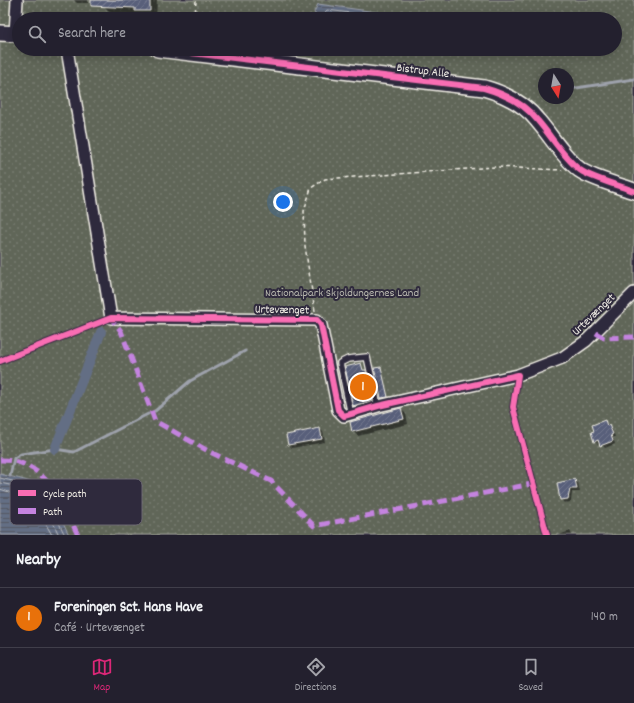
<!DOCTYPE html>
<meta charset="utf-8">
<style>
:root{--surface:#23202e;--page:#2f2d3a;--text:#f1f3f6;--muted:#a3a3aa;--line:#403e4a;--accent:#db2777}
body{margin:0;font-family:Dekko,sans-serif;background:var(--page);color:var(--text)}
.compass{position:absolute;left:538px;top:68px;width:36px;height:36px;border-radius:50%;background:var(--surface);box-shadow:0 2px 10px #0003;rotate:169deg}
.you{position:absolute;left:283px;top:202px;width:14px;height:14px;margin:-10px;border:3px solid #fff;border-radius:50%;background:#1a73e8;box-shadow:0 0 0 6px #1a73e833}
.badge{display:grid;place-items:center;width:26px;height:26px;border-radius:50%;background:var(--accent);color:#fff;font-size:13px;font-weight:700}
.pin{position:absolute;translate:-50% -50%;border:2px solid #fff;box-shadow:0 1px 4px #0006}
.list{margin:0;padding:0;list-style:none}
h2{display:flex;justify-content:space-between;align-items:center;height:52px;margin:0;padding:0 16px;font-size:17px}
h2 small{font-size:13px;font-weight:400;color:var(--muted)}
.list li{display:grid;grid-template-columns:26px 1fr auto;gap:12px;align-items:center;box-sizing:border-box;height:60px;padding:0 16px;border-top:1px solid var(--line)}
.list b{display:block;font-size:15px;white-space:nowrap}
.list p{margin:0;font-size:13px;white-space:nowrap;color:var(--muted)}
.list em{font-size:13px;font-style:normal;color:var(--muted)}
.icon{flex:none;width:22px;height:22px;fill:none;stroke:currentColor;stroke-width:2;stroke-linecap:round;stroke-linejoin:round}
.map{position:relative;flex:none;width:634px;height:535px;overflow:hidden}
.search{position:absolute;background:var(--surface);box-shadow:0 2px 10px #0003;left:12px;right:12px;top:12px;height:44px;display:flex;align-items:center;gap:10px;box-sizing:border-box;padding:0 14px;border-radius:22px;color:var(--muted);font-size:15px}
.sheet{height:112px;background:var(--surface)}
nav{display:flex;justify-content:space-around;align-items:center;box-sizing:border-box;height:56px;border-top:1px solid var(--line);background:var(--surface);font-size:11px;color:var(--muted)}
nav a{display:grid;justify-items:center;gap:2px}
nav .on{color:var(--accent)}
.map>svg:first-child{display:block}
.park{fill:url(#park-dots);stroke:#aaaca0;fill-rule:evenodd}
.water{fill:url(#water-rules);stroke:#9ea2ac}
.shadow{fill:#0007}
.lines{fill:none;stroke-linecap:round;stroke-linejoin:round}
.shore{stroke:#babdc0;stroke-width:1}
.stream{stroke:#9ea2ac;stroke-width:3}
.canal{stroke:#646e84;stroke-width:10}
.building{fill:url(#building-hatch);stroke:#f4f1e8}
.lane-casing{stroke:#f4f1e8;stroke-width:8}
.street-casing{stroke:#f4f1e8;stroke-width:14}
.secondary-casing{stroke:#f4f1e8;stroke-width:18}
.path{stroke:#f4f1e8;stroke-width:1.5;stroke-dasharray:4 3;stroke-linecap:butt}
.lane{stroke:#2f2a3d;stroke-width:5.5}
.street{stroke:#2f2a3d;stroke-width:11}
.secondary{stroke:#2f2a3d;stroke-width:15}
.quiet{stroke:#c483df;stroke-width:5;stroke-dasharray:10 5;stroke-linecap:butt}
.cycleway-casing{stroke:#2f2a3d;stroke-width:8}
.cycleway{stroke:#f96db3;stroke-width:6}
.labels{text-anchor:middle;stroke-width:4;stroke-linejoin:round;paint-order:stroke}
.street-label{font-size:12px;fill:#f4f1e8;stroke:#2f2a3d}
.park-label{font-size:12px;fill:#b9b9af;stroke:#2f2a3d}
.key{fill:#2f2a3d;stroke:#6a6670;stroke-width:1}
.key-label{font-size:11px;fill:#f4f1e8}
</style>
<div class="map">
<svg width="634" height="535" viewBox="0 0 634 535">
<defs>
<pattern id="park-dots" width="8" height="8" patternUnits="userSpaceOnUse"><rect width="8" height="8" fill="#606659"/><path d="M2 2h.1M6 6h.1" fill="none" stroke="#777c71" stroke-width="1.8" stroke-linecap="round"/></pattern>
<pattern id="water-rules" width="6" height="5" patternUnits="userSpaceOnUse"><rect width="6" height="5" fill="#646e84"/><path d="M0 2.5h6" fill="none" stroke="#555962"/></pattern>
<pattern id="building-hatch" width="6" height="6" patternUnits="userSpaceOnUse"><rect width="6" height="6" fill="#585e7a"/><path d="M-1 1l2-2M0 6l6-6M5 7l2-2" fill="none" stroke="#71768d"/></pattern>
</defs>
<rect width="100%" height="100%" fill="#2f2a3d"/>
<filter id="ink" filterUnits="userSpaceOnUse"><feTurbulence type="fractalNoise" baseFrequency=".025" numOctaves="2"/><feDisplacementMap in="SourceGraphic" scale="8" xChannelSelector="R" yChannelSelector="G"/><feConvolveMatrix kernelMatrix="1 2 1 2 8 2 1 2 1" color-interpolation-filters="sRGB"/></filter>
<g filter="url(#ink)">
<path class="park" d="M0,0H634V535H0ZM19,19H615V49H19ZM544,74H568V98H544Z"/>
<path class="water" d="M318,4L427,19H339L316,16L314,12Z
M0,474C11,477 26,479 37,485C53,494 61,519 69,535H0Z"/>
<path class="shadow" d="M66,0H88V3H77L74,0Z
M104,0H157L156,18L143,17L141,15L111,13L104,6Z
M361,364L364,371L367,372L373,402L356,407L354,405Z
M381,368L388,398L383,399L382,398Z
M401,409L406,414L408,424L358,436L353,431Z
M604,421L612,429L615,437L613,438L615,444L605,448L601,443L598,444L595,441L596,432Z
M320,429L323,432L325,442L292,448L289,445L288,435Z
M574,480L578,483L580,492H572L571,502L564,503L561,499Z
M570,531L572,535H559Z"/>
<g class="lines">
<path class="shore" d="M330,19L329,15L325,12L327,10L397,19
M0,478C11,481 24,483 34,488C49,495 57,521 65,535
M0,483C10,485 24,488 33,493C46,501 52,522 59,535
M0,489L32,500L52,535"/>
<path class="stream" d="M570,89L634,79
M155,411L190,381L245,351
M10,476L14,458L21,454L55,449L74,452L148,414"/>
<path class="canal" d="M55,449L101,332"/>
</g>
<path class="building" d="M91,0H150V11H135V8L91,6Z
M361,363L363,370H366L372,400L353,406L345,367Z
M381,367L388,397L381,398L374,368Z
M401,408L404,419L352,432L350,422Z
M605,420L607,426L609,425L613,434L611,435L613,441L600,446L598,440L594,442L591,432L594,431L592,425Z
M320,428L322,439L288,445L286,435Z
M575,479L577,489H570L568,499L560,500L557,483Z"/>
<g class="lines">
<defs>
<path id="lane" d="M351,415L340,363L348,359L367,357L378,406"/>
<path id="street" d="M15,34L17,0
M67,49L111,318L317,320L321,325L338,410L344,416L378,406L518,375L562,358L586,341L634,293"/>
<path id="secondary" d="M0,33L19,34
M158,49L484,88C505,94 524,103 538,121C552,137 563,157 580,170C591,178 620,186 634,191"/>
</defs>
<use href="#lane" class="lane-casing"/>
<use href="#street" class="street-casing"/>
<use href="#secondary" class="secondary-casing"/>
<path class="path" d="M195,19L196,0
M315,311L305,246L304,211L311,188L325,179L496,167L562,170"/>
<use href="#lane" class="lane"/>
<use href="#street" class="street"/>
<use href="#secondary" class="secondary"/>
<path class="quiet" d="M108,319L111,318L121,331L155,421L210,452L271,481L314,526L532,484
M596,333L604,338L634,337
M0,460C45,459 61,501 78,535"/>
<defs>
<path id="cycleway" d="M158,49L484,88C505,94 524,103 538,121C552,137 563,157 580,170C591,178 620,186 634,191
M0,361L111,318L317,320L321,325L338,410L344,416L378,406L518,375L513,407L547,535"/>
</defs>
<use href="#cycleway" class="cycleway-casing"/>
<use href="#cycleway" class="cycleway"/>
</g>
</g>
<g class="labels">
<g class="street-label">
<text transform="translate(423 70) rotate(7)" y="4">Bistrup Alle</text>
<text transform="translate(282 309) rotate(1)" y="4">Urtevænget</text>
<text transform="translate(593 314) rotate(-44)" y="4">Urtevænget</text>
</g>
<g class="park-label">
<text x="342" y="296">Nationalpark Skjoldungernes Land</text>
</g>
</g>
<rect x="10" y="479" width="132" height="46" rx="6" class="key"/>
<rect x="18" y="490" width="18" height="6" fill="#f96db3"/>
<rect x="18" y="508" width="18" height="6" fill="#c483df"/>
<g class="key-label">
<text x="43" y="497">Cycle path</text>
<text x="43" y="515">Path</text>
</g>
</svg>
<svg class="compass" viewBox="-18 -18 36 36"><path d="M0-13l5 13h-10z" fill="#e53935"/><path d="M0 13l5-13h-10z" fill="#a3a3aa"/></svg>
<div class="you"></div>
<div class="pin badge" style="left:363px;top:387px;background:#e8710a">1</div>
<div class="search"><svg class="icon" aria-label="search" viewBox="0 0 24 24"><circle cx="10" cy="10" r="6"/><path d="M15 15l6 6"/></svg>Search here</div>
</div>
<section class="sheet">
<h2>Nearby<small></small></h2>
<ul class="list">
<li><span class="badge" style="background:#e8710a">1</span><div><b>Foreningen Sct. Hans Have</b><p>Café · Urtevænget</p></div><em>140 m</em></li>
</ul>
</section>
<nav>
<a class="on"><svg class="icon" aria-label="map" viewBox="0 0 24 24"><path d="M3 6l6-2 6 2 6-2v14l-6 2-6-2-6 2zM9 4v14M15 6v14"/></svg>Map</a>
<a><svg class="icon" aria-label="directions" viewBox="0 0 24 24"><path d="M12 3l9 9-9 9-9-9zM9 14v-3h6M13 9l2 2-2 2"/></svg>Directions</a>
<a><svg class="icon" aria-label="saved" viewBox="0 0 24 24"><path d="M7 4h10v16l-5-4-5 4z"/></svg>Saved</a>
</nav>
